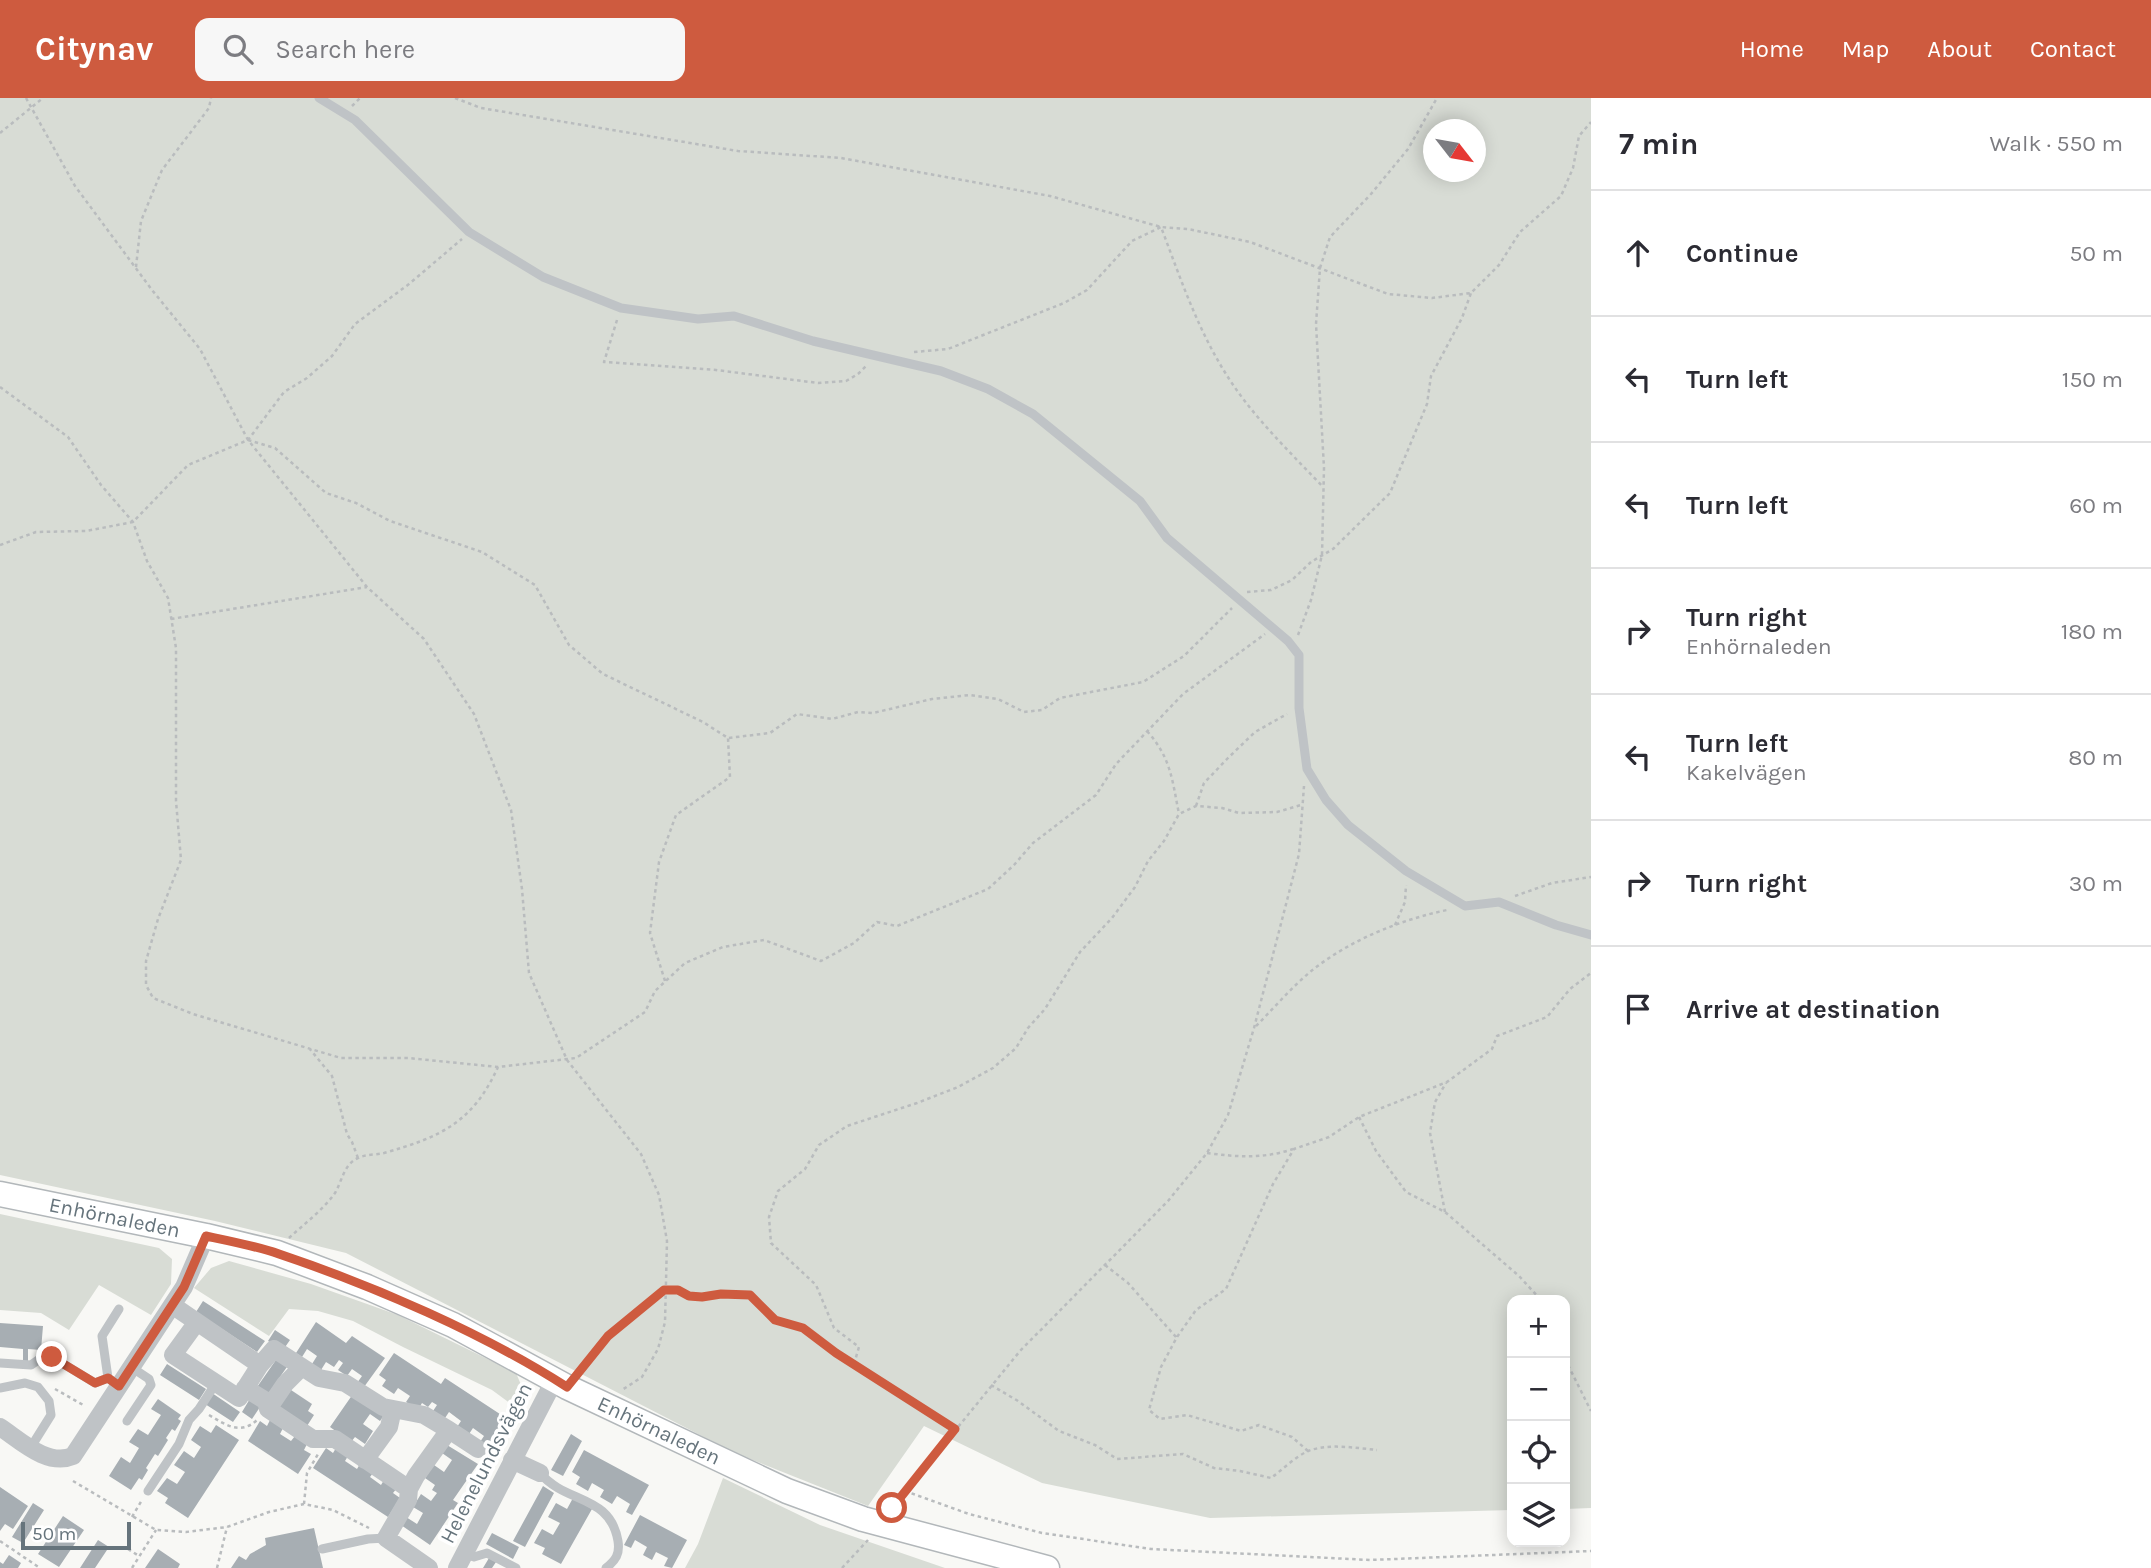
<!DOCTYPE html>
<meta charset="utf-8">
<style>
:root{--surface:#fff;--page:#f7f7f7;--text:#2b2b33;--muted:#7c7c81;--line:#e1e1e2;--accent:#ce5b3f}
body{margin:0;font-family:Karla,sans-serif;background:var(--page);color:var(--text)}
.controls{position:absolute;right:21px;bottom:21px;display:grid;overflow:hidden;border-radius:14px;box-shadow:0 4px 18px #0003}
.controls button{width:63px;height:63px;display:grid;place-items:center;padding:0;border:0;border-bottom:2px solid var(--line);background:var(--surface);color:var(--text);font:35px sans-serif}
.compass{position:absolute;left:1423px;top:21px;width:63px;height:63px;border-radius:50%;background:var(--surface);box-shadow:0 4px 18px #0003;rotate:121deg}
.scale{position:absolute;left:21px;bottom:18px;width:110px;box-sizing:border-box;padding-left:7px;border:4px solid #66747c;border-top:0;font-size:19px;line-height:24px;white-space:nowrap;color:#66747c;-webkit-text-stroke:5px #fff;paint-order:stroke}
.stop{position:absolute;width:21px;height:21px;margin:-16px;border:5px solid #ce5b3f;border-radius:50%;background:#fff}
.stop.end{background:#ce5b3f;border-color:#fff;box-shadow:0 2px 7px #0008}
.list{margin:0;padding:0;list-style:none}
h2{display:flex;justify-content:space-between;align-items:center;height:91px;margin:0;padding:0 28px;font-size:30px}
h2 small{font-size:23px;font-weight:400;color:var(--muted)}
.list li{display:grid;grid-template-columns:46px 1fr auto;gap:21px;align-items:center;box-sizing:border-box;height:126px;padding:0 28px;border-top:2px solid var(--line)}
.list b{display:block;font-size:26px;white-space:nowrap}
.list p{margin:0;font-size:23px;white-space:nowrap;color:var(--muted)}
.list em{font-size:23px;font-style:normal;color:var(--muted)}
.icon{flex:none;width:38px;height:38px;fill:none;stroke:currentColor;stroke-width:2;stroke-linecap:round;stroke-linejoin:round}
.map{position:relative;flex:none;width:1591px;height:1470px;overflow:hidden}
header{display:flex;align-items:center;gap:42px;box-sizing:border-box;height:98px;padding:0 35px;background:var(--accent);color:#fff}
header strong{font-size:33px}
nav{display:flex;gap:38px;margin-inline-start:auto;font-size:24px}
.search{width:490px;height:63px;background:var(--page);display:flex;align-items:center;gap:18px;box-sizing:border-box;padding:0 24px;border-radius:14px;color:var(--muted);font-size:26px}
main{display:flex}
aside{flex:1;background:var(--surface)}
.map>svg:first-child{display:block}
.green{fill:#d8dcd5;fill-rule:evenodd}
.building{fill:#a7aeb3}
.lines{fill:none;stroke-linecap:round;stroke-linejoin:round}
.secondary-casing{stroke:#b2b7ba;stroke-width:27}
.path{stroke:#b9bcbe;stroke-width:2.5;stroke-dasharray:3.5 3.5;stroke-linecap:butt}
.lane{stroke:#bfc3c6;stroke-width:9}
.street{stroke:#bfc3c6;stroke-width:18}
.secondary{stroke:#fff;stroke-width:24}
.route{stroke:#ce5b3f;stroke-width:9}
.labels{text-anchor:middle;stroke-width:7;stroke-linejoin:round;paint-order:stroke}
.street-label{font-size:21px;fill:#66747c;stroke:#fff}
</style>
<header>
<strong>Citynav</strong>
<div class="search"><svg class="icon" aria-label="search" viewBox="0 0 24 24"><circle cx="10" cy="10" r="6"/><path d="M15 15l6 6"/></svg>Search here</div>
<nav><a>Home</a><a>Map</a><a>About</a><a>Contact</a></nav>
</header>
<main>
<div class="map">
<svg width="1591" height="1470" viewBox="0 0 1591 1470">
<rect width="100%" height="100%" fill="#f8f8f5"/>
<path class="green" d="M0,0H1591V1410L1565,1411V1202H1512V1412L1210,1420L1042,1385L924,1328L868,1408L735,1355L346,1155L215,1123L0,1077ZM1434,32H1476V74H1434Z
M0,1116L159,1150L172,1161L171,1186L151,1217L99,1187L69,1232L41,1215L0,1212Z
M229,1163L311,1186L398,1217L516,1275L525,1296L518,1311L492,1292L403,1249L353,1223L318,1213L289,1211L269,1238L194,1190L211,1170Z
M723,1380L820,1427L945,1470H685L698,1446Z"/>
<path class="building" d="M203,1203L265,1243L257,1254L196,1214Z
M316,1224L346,1245L352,1238L385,1260L364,1289L357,1285L362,1278L352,1271L347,1278L338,1272L343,1265L339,1262L334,1269L326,1264L321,1272L312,1266L317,1258L307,1251L302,1259L296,1255Z
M0,1225L43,1228L41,1252L28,1251V1263H23V1251L0,1249Z
M275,1232L290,1242L283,1252L268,1243Z
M394,1255L441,1286L445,1280L506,1320L492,1343L487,1348L480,1344L484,1338L473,1330L469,1336L457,1329L461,1323L449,1314L445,1320L433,1313L437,1307L432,1304L428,1309L422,1305L418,1312L406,1304L410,1298L398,1290L394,1296L382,1288L386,1282L379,1277Z
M278,1259L289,1266L266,1299L255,1292Z
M167,1266L206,1291L199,1302L160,1277Z
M288,1290L312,1306L308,1313L314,1317L307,1328L276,1308Z
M355,1293L385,1316L380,1323L370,1316L363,1326L373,1333L365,1346L355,1339L351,1344L330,1329Z
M212,1295L240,1314L233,1324L205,1306Z
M251,1299L262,1306L252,1321L242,1314Z
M158,1301L181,1317L178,1321L181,1323L175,1333L172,1331L166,1340L168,1342L158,1358L155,1356L146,1370L148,1372L142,1382L139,1380L131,1392L109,1378L121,1359L130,1365L139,1350L129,1344L138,1331L148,1337L161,1317L151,1311Z
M270,1322L283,1330L280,1336L291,1343L295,1338L307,1346L304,1352L311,1356L298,1376L248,1343L260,1323L267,1328Z
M216,1327L239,1342L188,1420L165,1405L168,1400L157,1393L167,1380L177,1386L185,1374L174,1367L184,1353L194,1360L201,1349L191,1342L200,1328L211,1335Z
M571,1336L582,1343L563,1378L551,1372Z
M447,1347L478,1366L453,1402L458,1405L430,1447L401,1427L406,1419L417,1426L423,1415L413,1409L421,1396L431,1403L437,1395L432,1392L435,1387L425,1380L434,1367L444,1374L452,1362L442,1355Z
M326,1350L333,1355L336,1350L348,1358L345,1363L357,1371L360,1366L373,1375L370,1379L381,1387L384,1382L397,1390L393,1395L400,1400L388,1419L313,1370Z
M584,1352L649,1387L632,1417L626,1414L630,1406L617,1398L612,1406L600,1399L604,1392L592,1385L588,1393L576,1386L580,1379L572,1374Z
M543,1388L554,1395L525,1449L513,1443Z
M0,1389L28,1408L13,1431L5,1426L0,1433Z
M573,1400L592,1411L561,1466L542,1456L545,1450L534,1445L542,1431L553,1437L560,1425L548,1419L556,1405L567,1411Z
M33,1405L44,1412L23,1445L12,1439Z
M640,1417L687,1442L672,1470L664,1468L668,1460L656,1454L652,1462L643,1457L647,1449L635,1442L631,1450L624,1447Z
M63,1418L84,1432L59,1469L38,1456Z
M314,1430L323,1470H231L239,1458L246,1462L250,1456L266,1447L265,1440Z
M492,1435L519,1449L513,1461L486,1446Z
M98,1442L109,1449L95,1470H80Z
M158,1451L180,1466L178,1470H145Z
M9,1457L21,1465L18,1470H0V1464L3,1466Z
M489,1460L496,1464L492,1470H483Z"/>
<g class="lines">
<defs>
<g id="secondary">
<path id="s1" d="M0,1096L206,1138L277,1155L367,1189L453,1227L567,1289L787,1393L863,1421L1047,1470"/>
</g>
</defs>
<use href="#secondary" class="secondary-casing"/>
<path class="path" d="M26,0L75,88L152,192L200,251L248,342L367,489L424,541L474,616L511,712L522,791L529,875L567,962L641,1056L659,1097L667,1143L665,1224L658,1251L642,1279L622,1292
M455,0L481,10L738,53L841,60L1050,98L1161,129L1188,131L1250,144L1388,196L1432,200L1471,195L1499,167L1520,134L1561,98L1573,70L1579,38L1591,24
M352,8L360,0
M0,35L43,0
M136,169L141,123L162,72L209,10L211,0
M617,222L604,264L716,272L818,285L846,283L858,276L866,268
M914,254L948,251L1064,205L1087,192L1132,143L1161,129C1180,179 1197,230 1226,276C1252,318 1289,353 1323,389
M0,289L68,339L101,387L133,424L147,463L168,500L176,550V703L181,762L158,821L146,863V887L153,900L193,916L341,960H408L498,969L576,960L645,914L655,893L685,865L723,849L764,842L821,863L854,845L877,824L897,828L988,791L1014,767L1033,745L1096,697L1116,666L1183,596L1265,536
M248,342L275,350L326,395L356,405L390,423L482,454L535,487L569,547L603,576L703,624L728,640L770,635L797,616L832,621L858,614L873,615L932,601L970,597L998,601L1024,614L1042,612L1060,600L1143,584L1184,558L1232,510
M0,447L36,434L86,433L133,424L188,367L248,342L284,294L307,280L332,258L355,226L409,186L462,141
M1247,494L1271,492L1292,482L1311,464L1333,451L1390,395L1427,306L1431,278L1462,220L1471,195
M171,521L367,489
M1298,537L1311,502L1322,457L1324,370L1316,226L1320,170L1330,139L1371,96L1408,51L1437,0
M1147,633C1171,660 1172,681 1179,716
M1196,708L1204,685L1228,660L1255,634L1287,616
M1515,798L1552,785L1591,779
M1395,827L1405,804L1406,787
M665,883L650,835L659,764L676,717L730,679L728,640
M1256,928C1274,910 1291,890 1310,874C1348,843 1399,822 1447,812
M309,950L332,978L347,1036L352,1044L358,1060
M1359,1019L1376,1053L1406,1094L1445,1114L1519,1178L1541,1202
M1207,1055C1238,1059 1263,1061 1293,1051
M1445,1114L1430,1035L1435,1004L1446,985
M289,1140C304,1126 323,1112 335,1095C342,1083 344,1066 358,1060C366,1056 376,1057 384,1055C441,1039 473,1024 498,969
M1105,1167L1128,1185L1176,1239
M1565,1261L1591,1313
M854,1266L859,1249L834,1230L816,1187L771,1145L769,1119L778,1093L805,1071L819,1047L847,1028L917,1005L958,989L993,970L1016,950L1028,930L1045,911L1080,854L1112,820L1135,789L1148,763L1164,743L1179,716L1196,708L1222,710L1239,715L1277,714L1301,707
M579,1272L608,1238L664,1192H678L689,1198L702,1199L721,1196L750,1197L775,1222L802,1230L836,1255L955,1331
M991,1287L1018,1303L1059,1333L1095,1347L1117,1361L1183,1356L1214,1370L1240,1373L1271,1380C1282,1372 1295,1359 1308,1353C1329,1345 1356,1350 1377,1352
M55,1291L85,1308
M209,1317C226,1327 241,1338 258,1321
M1308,1353L1292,1339L1259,1327L1241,1333L1187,1317L1160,1321L1149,1312L1161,1269L1177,1239L1196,1212L1226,1191L1273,1086L1294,1051L1329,1039L1359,1019L1447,984L1492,951L1497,938L1547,919L1570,891L1591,875
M73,1383L156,1432L186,1434L227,1429L269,1414L304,1406L333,1412L369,1430
M905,1393L969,1416L1042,1435L1151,1451L1370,1462L1591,1453
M304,1406L307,1375L318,1356
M892,1410L1020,1253L1168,1103L1207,1055L1228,1017L1254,930L1299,756L1304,688
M132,1419L142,1402
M0,1443L40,1470
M128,1451L139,1458
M132,1470L156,1432
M217,1470L227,1429
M842,1470L868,1442"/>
<path class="lane" d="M319,0L355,22L469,134L543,179L621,210L698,221L734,218L813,243L941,273L988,291L1033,316L1140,403L1167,440L1288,543L1299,557V610L1307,671L1326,702L1348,727L1406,773L1465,808L1499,804L1556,827L1591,837
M0,1265L31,1267L41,1260L52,1259L95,1285L108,1280L119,1288
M108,1280L102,1238L119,1211
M0,1290L25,1285L38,1289L49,1303L51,1317L31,1349
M127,1323L151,1287L149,1281L131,1269
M540,1375C566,1406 610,1396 618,1443C620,1456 616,1462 606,1470
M148,1393L179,1346L189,1322L199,1311L216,1285
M322,1451L368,1441L386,1440
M464,1456L474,1459L487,1455L516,1470"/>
<path class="street" d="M172,1207L260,1267L239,1300L173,1257L197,1224
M260,1267L274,1251L319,1280L345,1285L383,1309L424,1317L449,1332
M245,1290L266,1303L268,1311L313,1341H335L409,1391L408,1402L386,1440L429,1470
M268,1311L285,1286L301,1270
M0,1329C20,1342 47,1369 73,1358L184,1189L206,1138
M365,1362L389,1329L393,1311
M512,1362L540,1375
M409,1391L416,1378L449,1332L478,1351
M457,1470L555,1281"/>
<use href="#secondary" class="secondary"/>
</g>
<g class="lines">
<path class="route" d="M52,1259L95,1285L108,1280L119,1288L184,1189L206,1138C230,1143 256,1148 279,1156C374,1188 483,1235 567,1289L608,1238L664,1192H678L689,1198L702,1199L721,1196L750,1197L775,1222L803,1230L836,1255L955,1331L892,1410"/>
</g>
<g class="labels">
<g class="street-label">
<text dy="7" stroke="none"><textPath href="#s1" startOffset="117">Enhörnaleden</textPath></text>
<text dy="7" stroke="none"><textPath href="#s1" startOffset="705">Enhörnaleden</textPath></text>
<text transform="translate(486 1365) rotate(-63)" y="7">Helenelundsvägen</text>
</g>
</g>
</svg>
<div class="controls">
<button>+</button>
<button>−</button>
<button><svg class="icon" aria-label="locate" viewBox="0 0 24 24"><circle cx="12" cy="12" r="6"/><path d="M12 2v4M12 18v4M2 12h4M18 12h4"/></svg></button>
<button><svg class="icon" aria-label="layers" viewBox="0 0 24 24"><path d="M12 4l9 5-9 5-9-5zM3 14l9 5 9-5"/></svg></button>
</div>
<svg class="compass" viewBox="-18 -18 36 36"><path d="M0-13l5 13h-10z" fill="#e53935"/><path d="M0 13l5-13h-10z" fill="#7c7c81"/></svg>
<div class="scale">50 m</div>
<div class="stop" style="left:892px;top:1410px"></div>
<div class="stop end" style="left:52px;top:1259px"></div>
</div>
<aside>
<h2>7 min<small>Walk · 550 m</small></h2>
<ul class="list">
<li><svg class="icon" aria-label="ahead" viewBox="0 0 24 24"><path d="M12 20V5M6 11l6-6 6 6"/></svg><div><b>Continue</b></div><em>50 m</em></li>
<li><svg class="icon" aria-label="left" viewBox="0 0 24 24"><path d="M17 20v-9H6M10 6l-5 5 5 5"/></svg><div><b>Turn left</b></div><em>150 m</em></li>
<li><svg class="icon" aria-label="left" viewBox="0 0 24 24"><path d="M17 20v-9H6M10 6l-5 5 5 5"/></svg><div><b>Turn left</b></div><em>60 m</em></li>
<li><svg class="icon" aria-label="right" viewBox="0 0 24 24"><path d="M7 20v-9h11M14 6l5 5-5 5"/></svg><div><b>Turn right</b><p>Enhörnaleden</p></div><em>180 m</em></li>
<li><svg class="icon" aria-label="left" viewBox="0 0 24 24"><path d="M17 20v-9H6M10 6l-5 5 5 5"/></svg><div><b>Turn left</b><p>Kakelvägen</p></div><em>80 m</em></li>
<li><svg class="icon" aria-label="right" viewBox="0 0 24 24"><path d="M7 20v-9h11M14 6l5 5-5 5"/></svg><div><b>Turn right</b></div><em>30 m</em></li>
<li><svg class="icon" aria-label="arrive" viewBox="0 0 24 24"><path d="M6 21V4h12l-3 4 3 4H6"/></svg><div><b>Arrive at destination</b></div></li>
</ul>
</aside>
</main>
